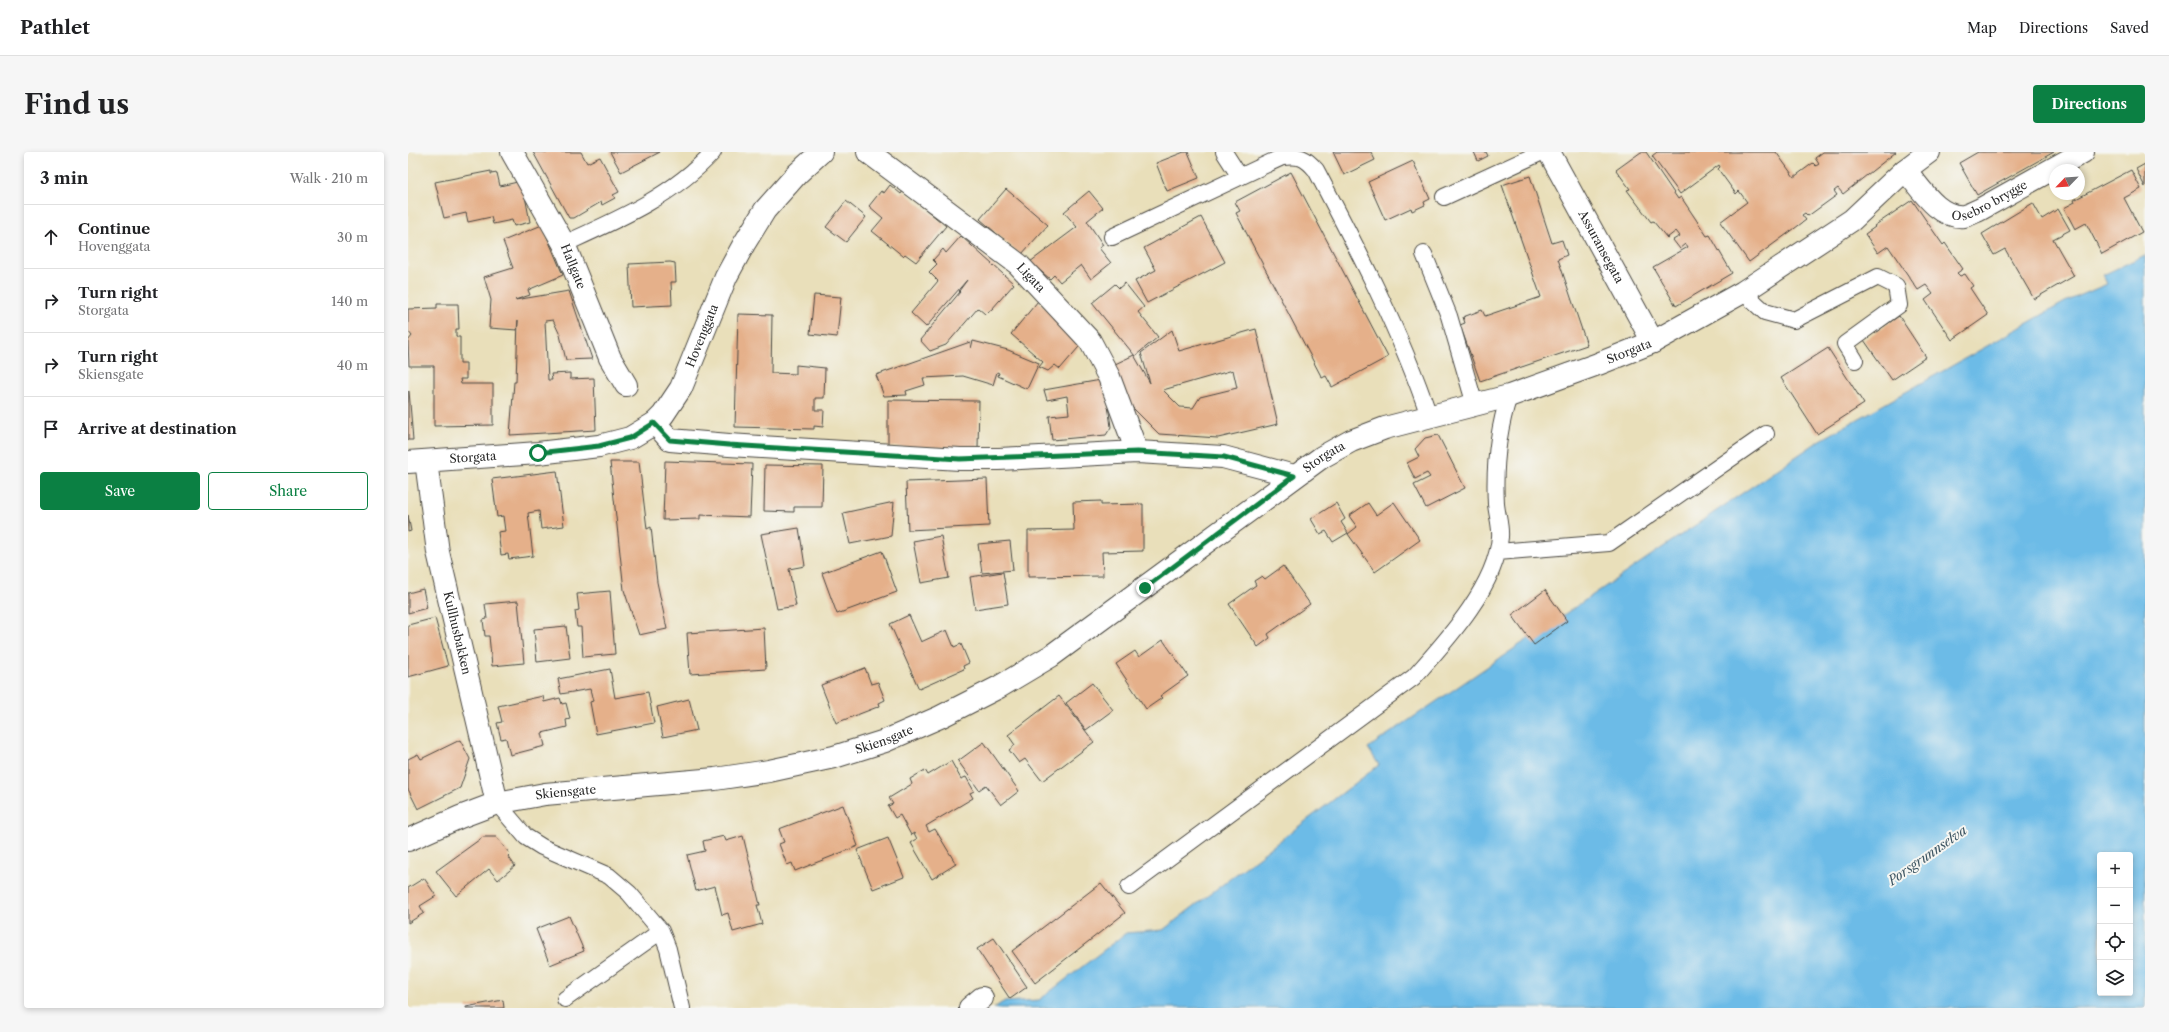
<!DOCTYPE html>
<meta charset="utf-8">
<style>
:root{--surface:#fff;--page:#f6f6f6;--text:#202124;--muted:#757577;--line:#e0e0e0;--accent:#0b8043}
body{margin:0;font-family:"Libre Caslon Text",serif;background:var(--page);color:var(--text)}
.controls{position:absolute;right:12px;bottom:12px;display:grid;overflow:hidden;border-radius:4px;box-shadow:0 2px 6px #0003}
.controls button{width:36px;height:36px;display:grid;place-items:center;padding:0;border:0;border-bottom:1px solid var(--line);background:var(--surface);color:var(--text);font:20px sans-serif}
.compass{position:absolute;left:1641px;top:12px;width:36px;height:36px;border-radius:50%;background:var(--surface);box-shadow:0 2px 6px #0003;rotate:245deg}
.stop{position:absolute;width:12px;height:12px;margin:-9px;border:3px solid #0b8043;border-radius:50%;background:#fff}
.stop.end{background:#0b8043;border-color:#fff;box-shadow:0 1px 4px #0008}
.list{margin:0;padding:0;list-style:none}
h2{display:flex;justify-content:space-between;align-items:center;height:52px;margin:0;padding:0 16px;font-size:17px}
h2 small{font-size:13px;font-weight:400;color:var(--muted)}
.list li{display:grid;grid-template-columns:26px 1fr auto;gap:12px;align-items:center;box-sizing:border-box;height:64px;padding:0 16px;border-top:1px solid var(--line)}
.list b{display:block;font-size:15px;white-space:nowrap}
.list p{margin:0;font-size:13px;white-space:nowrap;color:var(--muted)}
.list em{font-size:13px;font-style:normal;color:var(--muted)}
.actions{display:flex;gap:8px;padding:12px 16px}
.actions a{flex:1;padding:9px 0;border:1px solid var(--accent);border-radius:4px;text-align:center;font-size:14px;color:var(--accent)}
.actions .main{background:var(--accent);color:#fff}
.icon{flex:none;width:22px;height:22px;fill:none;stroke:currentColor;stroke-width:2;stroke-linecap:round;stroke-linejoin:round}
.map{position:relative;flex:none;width:1737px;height:856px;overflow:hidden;border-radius:4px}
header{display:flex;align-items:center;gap:24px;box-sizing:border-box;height:56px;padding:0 20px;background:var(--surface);border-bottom:1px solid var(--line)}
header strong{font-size:19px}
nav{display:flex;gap:22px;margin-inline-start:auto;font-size:14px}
.intro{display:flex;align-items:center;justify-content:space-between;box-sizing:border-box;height:96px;padding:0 24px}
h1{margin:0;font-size:28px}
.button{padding:10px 18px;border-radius:4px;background:var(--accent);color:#fff;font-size:14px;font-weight:700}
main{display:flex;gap:24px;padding:0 24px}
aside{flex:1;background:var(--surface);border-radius:4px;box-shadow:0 2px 6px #0003}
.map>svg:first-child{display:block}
.water{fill:#6cbbe7;stroke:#4c7389;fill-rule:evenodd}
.building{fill:#e5b08a;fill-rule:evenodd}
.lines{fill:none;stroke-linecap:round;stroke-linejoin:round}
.service-casing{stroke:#484640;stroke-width:18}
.minor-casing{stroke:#484640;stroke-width:24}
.tertiary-casing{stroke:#484640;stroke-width:24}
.service{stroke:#fff;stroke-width:16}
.minor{stroke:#fff;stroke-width:22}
.tertiary{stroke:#fff;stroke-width:22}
.route{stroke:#0b8043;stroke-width:5}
.labels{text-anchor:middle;stroke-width:4;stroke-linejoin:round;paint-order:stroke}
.street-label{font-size:12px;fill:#2b2b2b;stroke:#f6f6f2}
.water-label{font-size:13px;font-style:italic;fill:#3e5663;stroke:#f6f6f2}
</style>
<header>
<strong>Pathlet</strong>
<nav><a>Map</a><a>Directions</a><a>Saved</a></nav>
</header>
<div class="intro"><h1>Find us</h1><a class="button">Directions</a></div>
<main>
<aside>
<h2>3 min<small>Walk · 210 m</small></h2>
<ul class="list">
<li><svg class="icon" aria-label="ahead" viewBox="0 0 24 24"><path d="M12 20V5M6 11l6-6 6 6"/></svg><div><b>Continue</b><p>Hovenggata</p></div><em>30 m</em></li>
<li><svg class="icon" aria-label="right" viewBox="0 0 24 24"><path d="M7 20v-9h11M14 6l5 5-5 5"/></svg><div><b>Turn right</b><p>Storgata</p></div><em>140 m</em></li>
<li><svg class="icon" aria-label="right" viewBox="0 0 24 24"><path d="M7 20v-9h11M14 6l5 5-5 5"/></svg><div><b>Turn right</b><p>Skiensgate</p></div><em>40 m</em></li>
<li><svg class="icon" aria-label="arrive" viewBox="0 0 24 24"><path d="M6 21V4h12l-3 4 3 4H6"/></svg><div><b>Arrive at destination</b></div></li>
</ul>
<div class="actions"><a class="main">Save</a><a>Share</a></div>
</aside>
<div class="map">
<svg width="1737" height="856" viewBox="0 0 1737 856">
<rect width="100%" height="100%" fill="#f6f6f2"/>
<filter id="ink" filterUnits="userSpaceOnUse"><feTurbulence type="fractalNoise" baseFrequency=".025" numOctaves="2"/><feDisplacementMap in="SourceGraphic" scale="8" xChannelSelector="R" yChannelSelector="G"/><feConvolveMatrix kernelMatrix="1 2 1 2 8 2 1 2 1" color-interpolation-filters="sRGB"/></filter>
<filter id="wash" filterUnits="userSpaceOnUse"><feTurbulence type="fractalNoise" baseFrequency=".012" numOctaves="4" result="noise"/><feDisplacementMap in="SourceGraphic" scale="16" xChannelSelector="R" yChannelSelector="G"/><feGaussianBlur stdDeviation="0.9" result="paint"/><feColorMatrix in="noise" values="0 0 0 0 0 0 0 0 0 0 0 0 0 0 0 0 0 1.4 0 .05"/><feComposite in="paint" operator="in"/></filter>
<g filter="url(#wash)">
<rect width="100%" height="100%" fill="#e9dfba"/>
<path class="water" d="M1737,103V856H586L595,850L631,848L718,781L755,778L971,613L960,596L1411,289L1657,150L1699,132L1695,123ZM1692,703H1722V841H1692Z"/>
<g id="blocks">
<path class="building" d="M125,0H173L179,11L192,5L211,40L205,43L207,46L194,53L193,50L166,66H161Z
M202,0H252L213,20Z
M776,0H780L791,26L759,39L748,11Z
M925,0H963L967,8L936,23Z
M1066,0H1078L1080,4L1070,9Z
M1233,0H1238L1270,47L1273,45L1299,84L1302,83L1324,121L1268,154L1245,115L1280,95L1278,92L1272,97L1265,88L1272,84L1268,79L1259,86L1245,69L1243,70L1219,38L1222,37L1208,18Z
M1249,0H1368L1386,25L1405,11L1408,14L1411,12L1407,6L1415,0H1488L1435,42L1430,36L1426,39L1429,43L1400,64L1397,61L1394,63L1398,68L1341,110L1312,70L1339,50L1331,39L1328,42L1310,17L1312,15L1311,13L1272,42L1244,4Z
M1570,0H1646L1569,43L1551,11Z
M1005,9L1022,47L1016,50L1017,53L1004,59L1003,56L977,68L960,30Z
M1737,12V35L1728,17Z
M1723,18L1733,37L1716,46L1734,80L1694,102L1678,71L1667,77L1656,56L1667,50L1666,48Z
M83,19V22L89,21L92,34L114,29L122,70L106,74L104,68L85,72L83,65L60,70L58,61L36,66L27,30Z
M883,20L980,205L924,235L918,224L914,226L828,61L832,59L827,50Z
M1122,24L1144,91L1154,88L1159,103L1150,107L1179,193L1072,229L1052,173L1057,171L1055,165L1074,158L1077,164L1133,145L1094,33Z
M482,33L493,42L495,39L538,74L508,110L497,102L495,104L464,79L475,66L461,54L473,39L476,41Z
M598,37L640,73L613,103L572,67Z
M681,39L695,56L679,69L695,93L691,96L703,111L683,127L673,113L652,130L646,123L642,127L622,110L669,75L656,60Z
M1504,48L1535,93L1537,91L1555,117L1549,121L1552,124L1557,122L1565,134L1562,136L1580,163L1544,188L1517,148L1525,142L1518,133L1510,138L1480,94L1470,101L1457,82L1467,75L1466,74Z
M438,49L458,65L438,90L418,75Z
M1625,51L1634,67L1650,57L1662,78L1645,87L1666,124L1626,147L1597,97L1586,103L1574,82Z
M793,65L817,110L739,151L727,129L748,118L736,96Z
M134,73L155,123L120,138L122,143L107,148L161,139L184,207L158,208L152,183L145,168L137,169L140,228H144L143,222L162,221V227L186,226L188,278L102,283L106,230H108L110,168L109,178L81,176L83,148L76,125L105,116L95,89Z
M553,84L606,132L584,157L577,162L570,156L538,193L522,199L512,188L552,140L551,139L559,128L518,175L503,161L530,129L521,120L529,112L525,108L535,97L538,101Z
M262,110L267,111L268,130H263L264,153L223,155L221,112Z
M717,131L736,155L730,160L750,185L727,204L684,151L707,132L711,136Z
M406,143L433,145L429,185L402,182Z
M630,149L676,189L652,217L647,213L640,219L631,215L635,210L603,182Z
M29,152H50L51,177H48V185H52V211H58V227H52L53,232H85V273L26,274V214H1L0,189L4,184L0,179V157L29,156Z
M330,162L364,163L363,221L388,222V213L417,216L416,246H407V258H416L415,275L406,274V277L327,275Z
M1491,164L1518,205L1484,228L1456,188Z
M848,177L870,272L810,286L751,282L720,251L703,214L726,203L742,231L733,201L764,178L771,199ZM825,218L829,236L792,245L785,256L772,255L755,238Z
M565,189L600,198L631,211L619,237L590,224L591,221L589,220L585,233L555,224L515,226L517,233L498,239L499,243L476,244L468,223L562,190L563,196Z
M1420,196L1456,252L1409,282L1373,226Z
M693,228L699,245L703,275L698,283L644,288L641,264L661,262L659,244L639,248L636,238Z
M1,239L5,288H0V240Z
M480,248L571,249L570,296L480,295Z
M1030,283L1057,336L1018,356L1006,333L1022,325L1019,321L1007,327L999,311L1011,305L1007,297L1017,286Z
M257,309L344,312L342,365L292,363V367L255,368Z
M202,310H231L239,377L243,375L249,430L259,477L231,483L216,438Z
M357,313L415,314L414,355H386V360L356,359Z
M149,319L156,374L133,377L131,359L120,361L125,404L101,407L100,402L93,403L90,380L97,379L95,364L89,365L84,327Z
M579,327L581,374L500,378L498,330Z
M693,349V353L735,352V399L694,400L695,424L620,425V379L666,378L665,350Z
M486,350L483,384L442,392L435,361Z
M986,350L1012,388L967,420L940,382L949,375L941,364L960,351L968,363Z
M928,351L937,367L933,370L940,381L925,390L918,379L912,382L903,367Z
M0,363L3,379L0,380Z
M391,376L397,414L381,417L388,454L369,457L353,382Z
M533,384L541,426L513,431L505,389Z
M602,389L605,418L574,421L570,392Z
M474,399L489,440L429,462L414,421Z
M875,414L902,452L860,482L862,486L850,495L821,452L848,433L846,429L854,424L857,427Z
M595,420L600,452L567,457L562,425Z
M15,437L19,456L0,461V441Z
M1137,438L1159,469L1126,493L1104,463Z
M202,439L207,502L175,505L173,475H169L167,459L171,458L169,442Z
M110,449L116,511L84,514L81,484H77L75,468L79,467L77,452Z
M501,463L513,490L539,478L546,495L553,492L561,511L555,514L556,517L511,537L482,472Z
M27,466L40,514L0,525V473Z
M158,474L162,506L129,510L126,477Z
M356,476L358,517L282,522L279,481Z
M755,488L780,524L752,544L754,546L738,557L708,512L727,499L731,505Z
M457,516L463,532L470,530L477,548L471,551L472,554L428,571L413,533Z
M202,517L207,546L240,540L246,571L188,582L182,550L185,549L182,537L153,542L150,527Z
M684,531L705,558L678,578L658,551Z
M135,544L136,550L152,546L154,552L158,551L162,567L158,568L159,575L134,581L137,594L102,603L98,586L93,587L89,571L94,570L90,554Z
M651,544L686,590L634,629L617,607L611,611L601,598L607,593L600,583Z
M281,547L289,578L255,585L249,555Z
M52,588L62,607L52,636L10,657L0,637V607L10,602L13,607Z
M576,590L611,639L593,653L578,633L571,638L550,609Z
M543,609L553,627L558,625L566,639L562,641L565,646L518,674L521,680L527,677L548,712L524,727L503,691L509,687L506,681L503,683L492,663L487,666L480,654L485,652L481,646L504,632L502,627L517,618L520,623Z
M435,653L450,694L387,719L384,711L379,713L371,692L376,690L371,677Z
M316,684L318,689L335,684L352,753H349L354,772L325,780L320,761L314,763L307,734L288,739L279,703L297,699L295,689Z
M75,685H88L102,702L100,704L107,714L90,728L81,717L48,744L28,719Z
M480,686L496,725L465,737L449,698Z
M16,726L28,744L12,754L16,761L0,771V736Z
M693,731L717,761L627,831L604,799Z
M161,764L176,799L142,813L128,777Z
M586,786L619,835L602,847L569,797Z
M95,848L96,856H58V855Z"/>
</g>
</g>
<g filter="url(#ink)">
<use href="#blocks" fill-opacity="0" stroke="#484640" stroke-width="1"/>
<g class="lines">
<defs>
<path id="service" d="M816,0L832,25
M1036,45L1134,0
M704,85L874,5C891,3 897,5 908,18C950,98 992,178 1021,264
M156,92C209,68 265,44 305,0
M1016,102L1041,164L1067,253
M1335,140L1357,160L1386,168L1470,125L1488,134L1491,153L1437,192L1447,208
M1090,400L1201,391L1358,282
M89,651L118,685L134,695L201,724L221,741L253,779L260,797L274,856
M721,735L1006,525C1038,489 1088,435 1092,385C1093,374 1089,363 1088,352C1086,315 1090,278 1101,244
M157,847L253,779"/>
<g id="minor">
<path id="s1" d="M104,0L156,92L202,206L218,233"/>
<path id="s2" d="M460,0L610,112L682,189L701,225L729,300"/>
<path id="s3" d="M1141,0L1245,190"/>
<path id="s4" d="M1497,18C1512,35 1530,67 1556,64C1561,63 1566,60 1571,58L1675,0"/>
<path d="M247,271L262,288L321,293L552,307H591L729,300L815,305L886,324"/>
<path id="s5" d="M18,309L30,400L89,651"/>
<path id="s6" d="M0,310L130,301L191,294L222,286L247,271L255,263L273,236L318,125L336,92L357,58L389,22L413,0"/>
<path d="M562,856L574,846"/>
</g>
<g id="tertiary">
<path id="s7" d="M0,688L52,665L89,651L137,642L307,627L361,619L426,605L477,589L532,565L591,535L643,504L914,305L943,289L977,276L1101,244L1190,212L1245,190L1335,140L1444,68L1497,18L1521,0"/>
</g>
</defs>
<use href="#service" class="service-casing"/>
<use href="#minor" class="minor-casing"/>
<use href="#tertiary" class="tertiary-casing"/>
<use href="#service" class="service"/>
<use href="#minor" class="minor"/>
<use href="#tertiary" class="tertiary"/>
</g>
</g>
<g class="lines" filter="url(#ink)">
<path class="route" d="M130,301L191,294L222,286L246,271L262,288L321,293L552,307L729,300L816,305L886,324L737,436"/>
</g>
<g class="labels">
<g class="street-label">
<text dy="4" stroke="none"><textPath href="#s4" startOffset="107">Osebro brygge</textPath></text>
<text dy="4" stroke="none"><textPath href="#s3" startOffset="108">Assuransegata</textPath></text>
<text dy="4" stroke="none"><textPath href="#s1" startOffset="130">Hallgate</textPath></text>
<text dy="4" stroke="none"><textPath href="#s2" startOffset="206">Ligata</textPath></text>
<text dy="4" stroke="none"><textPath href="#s6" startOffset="353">Hovenggata</textPath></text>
<text dy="4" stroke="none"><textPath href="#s7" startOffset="1339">Storgata</textPath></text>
<text dy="4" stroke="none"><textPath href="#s7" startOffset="1015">Storgata</textPath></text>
<text dy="4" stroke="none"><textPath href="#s6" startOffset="65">Storgata</textPath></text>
<text dy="4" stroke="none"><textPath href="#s5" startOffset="175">Kullhusbakken</textPath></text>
<text dy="4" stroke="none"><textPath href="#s7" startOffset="490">Skiensgate</textPath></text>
<text dy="4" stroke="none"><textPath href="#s7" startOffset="166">Skiensgate</textPath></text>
</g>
<g class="water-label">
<text transform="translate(1519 703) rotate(-35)" y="5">Porsgrunnselva</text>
</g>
</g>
</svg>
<div class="controls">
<button>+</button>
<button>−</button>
<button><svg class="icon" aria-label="locate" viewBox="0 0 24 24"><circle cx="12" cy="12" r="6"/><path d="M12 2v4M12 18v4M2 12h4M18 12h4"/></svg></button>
<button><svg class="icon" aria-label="layers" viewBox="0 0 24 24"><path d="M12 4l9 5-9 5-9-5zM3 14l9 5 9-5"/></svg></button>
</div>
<svg class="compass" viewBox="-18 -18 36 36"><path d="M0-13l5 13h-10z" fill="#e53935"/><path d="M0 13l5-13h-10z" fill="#757577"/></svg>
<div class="stop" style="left:130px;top:301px"></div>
<div class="stop end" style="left:737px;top:436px"></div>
</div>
</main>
